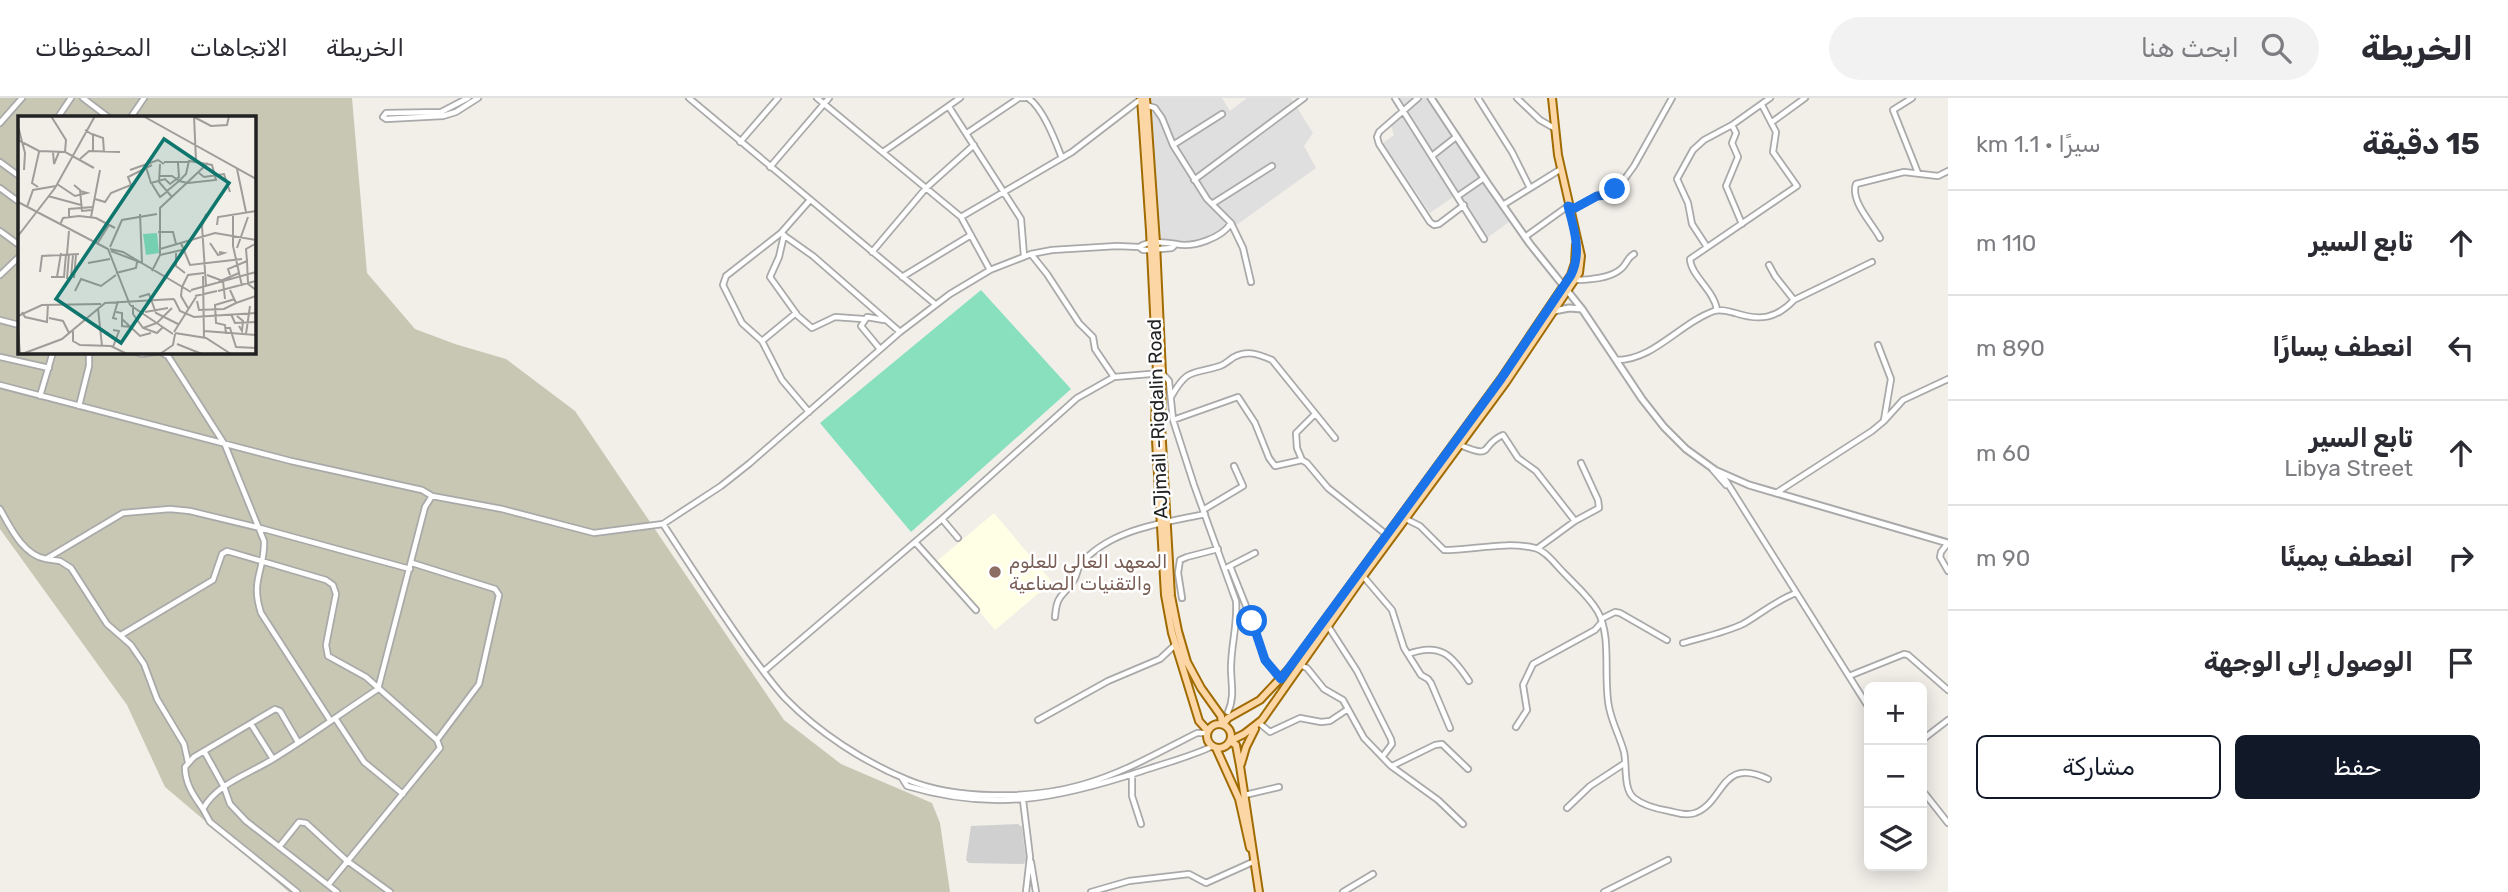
<!DOCTYPE html>
<html lang="ar">
<meta charset="utf-8">
<style>
:root{--surface:#fff;--page:#f2f2f3;--text:#2b2b33;--muted:#7c7c81;--line:#e1e1e2;--accent:#111827}
body{margin:0;font-family:Rubik,"Noto Naskh Arabic",sans-serif;background:var(--page);color:var(--text);direction:rtl}
.controls{position:absolute;right:21px;bottom:21px;display:grid;overflow:hidden;border-radius:10px;box-shadow:0 4px 18px #0003}
.controls button{width:63px;height:63px;display:grid;place-items:center;padding:0;border:0;border-bottom:2px solid var(--line);background:var(--surface);color:var(--text);font:35px sans-serif}
.stop{position:absolute;width:21px;height:21px;margin:-16px;border:5px solid #1a73e8;border-radius:50%;background:#fff}
.stop.end{background:#1a73e8;border-color:#fff;box-shadow:0 2px 7px #0008}
.list{margin:0;padding:0;list-style:none}
h2{display:flex;justify-content:space-between;align-items:center;height:91px;margin:0;padding:0 28px;font-size:30px}
h2 small{font-size:23px;font-weight:400;color:var(--muted)}
.list li{display:grid;grid-template-columns:46px 1fr auto;gap:21px;align-items:center;box-sizing:border-box;height:105px;padding:0 28px;border-top:2px solid var(--line)}
.list b{display:block;font-size:26px;white-space:nowrap}
.list p{margin:0;font-size:23px;white-space:nowrap;color:var(--muted)}
.list em{font-size:23px;font-style:normal;color:var(--muted)}
.actions{display:flex;gap:14px;padding:21px 28px}
.actions a{flex:1;padding:16px 0;border:2px solid var(--accent);border-radius:10px;text-align:center;font-size:24px;color:var(--accent)}
.actions .main{background:var(--accent);color:#fff}
.icon{flex:none;width:38px;height:38px;fill:none;stroke:currentColor;stroke-width:2;stroke-linecap:round;stroke-linejoin:round}
.map{position:relative;flex:none;width:1948px;height:794px;overflow:hidden;direction:ltr}
header{display:flex;align-items:center;gap:42px;box-sizing:border-box;height:98px;padding:0 35px;background:var(--surface);border-bottom:2px solid var(--line)}
header strong{font-size:33px}
nav{display:flex;gap:38px;margin-inline-start:auto;font-size:24px}
.search{width:490px;height:63px;background:var(--page);display:flex;align-items:center;gap:18px;box-sizing:border-box;padding:0 24px;border-radius:38px;color:var(--muted);font-size:26px}
main{display:flex}
aside{flex:1;background:var(--surface)}
.map>svg:first-child{display:block}
.residential{fill:#e0dfdf}
.education{fill:#ffffe5}
.religious{fill:#d0d0d0}
.construction{fill:#c7c7b4;fill-rule:evenodd}
.pitch{fill:#88e0be}
.lines{fill:none;stroke-linecap:round;stroke-linejoin:round}
.minor-casing{stroke:#a9a9a9;stroke-width:8}
.tertiary-casing{stroke:#a9a9a9;stroke-width:9}
.primary-casing{stroke:#a06b00;stroke-width:10}
.minor{stroke:#fff;stroke-width:4.5}
.tertiary{stroke:#fff;stroke-width:5}
.primary{stroke:#fcd6a4;stroke-width:6}
.route{stroke:#1a73e8;stroke-width:9}
.education-dot{fill:#8d6e63;stroke:#fff;stroke-width:2.5}
.labels{text-anchor:middle;stroke-width:5;stroke-linejoin:round;paint-order:stroke}
.street-label{font-size:19px;fill:#222;stroke:#fff}
.education-label{font-size:19px;fill:#785e54;stroke:#fff;text-anchor:start}
.inset-road{fill:none;stroke:#9f9d99;stroke-width:2}
.view{fill:#0f766e;fill-opacity:0.15;stroke:#0f766e;stroke-width:3.5}
.inset-edge{fill:none;stroke:#222;stroke-width:3.5}
</style>
<header>
<strong>الخريطة</strong>
<div class="search"><svg class="icon" aria-label="search" viewBox="0 0 24 24"><circle cx="10" cy="10" r="6"/><path d="M15 15l6 6"/></svg>ابحث هنا</div>
<nav><a>الخريطة</a><a>الاتجاهات</a><a>المحفوظات</a></nav>
</header>
<main>
<aside>
<h2>15 دقيقة<small>سيرًا · 1.1 km</small></h2>
<ul class="list">
<li><svg class="icon" aria-label="ahead" viewBox="0 0 24 24"><path d="M12 20V5M6 11l6-6 6 6"/></svg><div><b>تابع السير</b></div><em>110 m</em></li>
<li><svg class="icon" aria-label="left" viewBox="0 0 24 24"><path d="M17 20v-9H6M10 6l-5 5 5 5"/></svg><div><b>انعطف يسارًا</b></div><em>890 m</em></li>
<li><svg class="icon" aria-label="ahead" viewBox="0 0 24 24"><path d="M12 20V5M6 11l6-6 6 6"/></svg><div><b>تابع السير</b><p>Libya Street</p></div><em>60 m</em></li>
<li><svg class="icon" aria-label="right" viewBox="0 0 24 24"><path d="M7 20v-9h11M14 6l5 5-5 5"/></svg><div><b>انعطف يمينًا</b></div><em>90 m</em></li>
<li><svg class="icon" aria-label="arrive" viewBox="0 0 24 24"><path d="M6 21V4h12l-3 4 3 4H6"/></svg><div><b>الوصول إلى الوجهة</b></div></li>
</ul>
<div class="actions"><a class="main">حفظ</a><a>مشاركة</a></div>
</aside>
<div class="map">
<svg width="1948" height="794" viewBox="0 0 1948 794">
<rect width="100%" height="100%" fill="#f2efe9"/>
<path class="residential" d="M1150,0H1222L1230,13L1247,0H1291L1313,35L1304,48L1316,70L1238,126L1216,136L1183,144L1158,143Z
M1397,0H1427L1509,124L1487,140L1459,95L1430,115L1383,45L1394,37L1391,28L1407,15Z"/>
<path class="education" d="M994,415L1052,484L995,532L937,463Z"/>
<path class="religious" d="M1018,726L1022,729L1026,762L1024,766L969,765L966,762L971,728Z"/>
<path class="construction" d="M0,0H352L367,175L415,231L455,246L506,261L575,313L784,622L841,666L932,705L940,725L950,794H289L165,689L127,607L0,431ZM19,19H254V254H19Z"/>
<path class="pitch" d="M981,192L1071,291L911,434L820,325Z"/>
<g class="lines">
<defs>
<path id="minor" d="M83,0L108,19
M468,0L441,14L386,15L383,19L386,21L443,18L456,14L478,0
M689,0L935,206
M817,0L961,119L990,172
M1028,0C1043,10 1055,42 1062,60
M1395,0L1484,141
M1418,0L1379,34L1377,39L1379,46L1430,124L1434,127L1439,126L1464,107
M1478,0L1512,54L1530,90
M1517,0L1540,22L1554,30
M1912,0L1893,12L1918,75
M1146,7L1155,10L1162,20L1173,47L1207,101L1231,125L1243,150L1251,184
M949,9L1021,121L1024,158
M58,19L71,0
M131,19L144,0
M1772,24L1805,0
M0,25L22,0
M967,35L1019,0H1025
M740,44L778,0
M1173,47L1222,16
M883,54L960,0
M1432,58L1456,39
M0,64L19,78
M770,69L829,0
M1194,82L1304,0
M0,90L19,104
M1458,98L1484,80
M1212,106L1272,68
M1503,107L1561,71
M961,119L1072,54L1141,1
M1742,126L1726,88L1738,59L1732,45L1736,35L1732,27L1770,0
M0,133L19,147
M782,136L813,158L900,234
M784,137L779,159L770,179L798,218L812,230L835,219L863,221
M1525,139L1568,108L1575,110L1597,98L1607,97L1621,86L1634,68L1672,0
M1880,140C1872,125 1850,103 1856,86L1904,74L1938,78L1948,73
M1139,149C1149,142 1165,144 1176,146C1193,150 1222,140 1231,125
M1707,149L1692,126L1688,105L1677,81L1693,52L1704,42L1732,27
M872,154L926,90L974,47
M1031,156L1047,176L1079,225L1093,239L1095,251L1114,279
M0,177L19,159
M902,179L971,137
M1575,182C1589,182 1612,180 1622,170C1628,164 1627,160 1634,156
M1794,202L1872,164
M1717,212C1714,192 1691,178 1690,161L1797,88L1773,54L1776,34L1762,7
M0,222L19,227
M762,243L796,215
M1878,247L1891,281L1884,322
M880,251L861,228L867,219L884,222
M136,254L142,256L155,254
M161,254L168,258L225,347L264,443C265,473 250,481 261,515L330,622
M0,259L49,270
M1617,262C1654,262 1680,225 1714,213C1721,211 1727,213 1735,215C1760,223 1776,221 1794,202L1775,178L1769,167
M0,287L291,363L422,392L432,398L502,411L594,435L663,426L721,388L750,365L900,234L950,196L990,172L1031,156L1052,152L1117,148L1139,149L1143,152H1150L1172,150L1176,146
M40,298L53,254
M1171,299C1188,269 1192,277 1220,268C1226,266 1229,262 1234,259C1248,252 1258,256 1272,262L1335,340
M79,308L89,268V254
M809,314L782,282L762,243L742,225L723,187L726,178L781,135L810,102
M1173,322L1238,299L1255,325L1269,360L1275,368L1302,362L1307,365L1328,390L1387,437
M1460,347C1496,362 1478,348 1503,337L1518,360L1536,373L1575,423
M1302,362L1297,350L1296,335L1315,316
M1713,372L1726,387
M1721,375L1869,610
M1776,395L1872,333L1884,323L1903,302L1948,281
M0,411C10,429 23,457 46,461L123,415L170,411L190,413L260,430L410,471
M1203,412L1243,388L1234,368
M942,421L958,440
M1406,421L1420,428L1444,452C1474,452 1505,443 1535,450C1546,453 1555,466 1563,474C1575,487 1589,498 1598,514C1612,539 1603,580 1609,609C1612,625 1620,639 1624,654C1627,667 1623,691 1634,700C1644,708 1657,711 1669,713C1678,715 1686,718 1695,715C1725,704 1720,658 1768,681
M663,426C691,469 719,512 749,554C761,570 772,586 785,600C819,635 864,664 908,682C956,702 1032,701 1081,687C1126,674 1157,655 1197,635H1207
M915,444L976,512
M1948,445L1941,454L1940,459L1948,473
M1538,450L1575,423L1599,410L1598,402L1581,365
M46,461L60,463L71,470L107,526L131,547L144,566L157,601L184,646L188,664
M412,465L495,491L499,497L479,586L437,642
M1230,468L1252,523L1265,562L1280,581
M1228,469L1255,455
M1363,478L1392,512L1404,550L1421,577L1428,581L1431,585L1450,630
M1182,500L1178,475L1180,462L1187,459L1218,451
M1055,519C1057,494 1063,500 1074,482C1077,477 1077,472 1080,467C1109,431 1163,425 1205,416
M1601,521L1615,514L1620,515L1667,542
M1328,528L1357,573L1391,641L1392,646L1383,658
M121,537L213,482L222,456L227,453L326,482L333,487L336,496L326,547L328,558L366,579L437,642L440,650L328,787
M1683,545C1703,539 1724,535 1743,526C1762,515 1775,503 1796,495
M1408,556C1440,544 1452,557 1469,583
M1300,567L1307,570L1324,591L1343,602L1364,640L1391,668L1438,702L1463,726
M764,573L942,421L1077,300L1114,279L1162,275L1169,283L1173,322L1194,387L1236,503C1238,525 1231,547 1231,570C1231,585 1235,599 1228,614
M1849,578L1904,556L1908,557L1948,592
M335,620L364,664L403,696
M1038,622L1108,583L1160,561L1175,547
M1259,625L1270,634L1300,620L1321,624L1330,623L1348,611
M251,626L273,661
M1516,629L1527,612L1523,587L1533,566L1595,532L1601,525
M1922,642L1948,622
M204,653L224,689L230,706L246,723L337,794
M1392,668L1435,647L1442,646L1468,671
M1132,676V698L1141,726
M902,680L907,688C994,714 1057,701 1142,673C1165,665 1190,659 1213,648
M1922,692L1948,725
M1245,697L1279,689
M1023,702L1030,759L1026,794
M1567,710L1590,688L1625,665
M203,711C194,698 185,686 185,669L194,659L275,611L280,613L298,644
M279,749L299,724L306,725L346,762L390,794
M1031,764L1036,794
M297,794L210,724L203,711C216,686 249,676 273,661C309,639 343,614 378,591L425,409L432,398
M1091,794L1129,783L1189,776L1206,785L1255,763
M1343,794L1373,776
M1604,794L1668,762"/>
<path id="tertiary" d="M1431,0L1488,86L1530,146L1582,211L1642,301L1664,329L1686,351L1715,372L1749,387L1948,445
M1554,213L1569,210L1582,211"/>
<path id="primary" d="M1141,0L1150,133L1157,275L1155,325L1165,497L1172,535L1199,623L1208,633
M1146,0L1156,145L1162,275L1161,327L1171,498L1178,533L1187,564L1201,590L1221,618L1222,626
M1207 638a12 12 0 1 1 24 0a12 12 0 1 1-24 0Z
M1223,626L1228,620L1260,602L1290,570L1501,281L1571,177L1575,165L1576,147
M1230,643L1244,636L1262,622L1361,481L1506,284L1579,175L1581,158L1558,57L1552,0
M1230,643L1236,647L1240,668L1259,794
M1216,650L1239,701L1250,750
M1241,666L1246,649L1255,631"/>
</defs>
<use href="#minor" class="minor-casing"/>
<use href="#tertiary" class="tertiary-casing"/>
<use href="#primary" class="primary-casing"/>
<use href="#minor" class="minor"/>
<use href="#tertiary" class="tertiary"/>
<use href="#primary" class="primary"/>
</g>
<g class="lines">
<path class="route" d="M1252,523L1265,562L1281,581L1501,281L1571,177C1582,155 1574,130 1568,108L1575,110L1597,98L1607,97L1615,91"/>
</g>
<circle class="education-dot" cx="995" cy="474" r="7"/>
<g class="labels">
<g class="street-label">
<text transform="translate(1157 321) rotate(-92)" y="7">AJjmail -Rigdalin Road</text>
</g>
<g class="education-label">
<text x="1009" y="470">المعهد العالي للعلوم<tspan x="1009" dy="22">والتقنيات الصناعية</tspan></text>
</g>
</g>
<g transform="translate(18 18)">
<rect width="238" height="238" fill="#f2efe9"/>
<path d="M139,117L141,137L128,139L125,118Z" fill="#88e0be"/>
<path class="inset-road" d="M33,0L48,24L47,36L76,52M125,0L238,63M176,0L178,45M176,1L193,10L209,9L211,0M0,10L7,37L6,54M67,14L75,19V35M74,18L85,22L86,36M0,24L21,35L47,36M35,36L36,48L41,36M62,43L71,35L102,36M146,46H170M142,48L141,66L154,81M128,51L133,67L147,63L152,68L161,61L160,47M219,53L228,96M112,54L140,44L146,48M181,57L186,61L206,58L212,76M142,60H154L160,64L161,65L170,67L198,64L194,49L171,45L168,58L161,65L149,75M39,68L57,80L69,77L62,75M134,68L142,81L150,75M56,69L62,74L64,95L74,94M20,71L14,67L21,36M30,80L63,89M77,83L87,86L93,77L113,69L110,61L134,49M0,86L90,133L112,189M9,91L15,74L38,70M215,98V130L224,170M51,101V93L75,91M73,101L82,54M185,107L188,98L184,110L188,170M42,109L45,102L61,100L78,102L97,112M199,109L200,101L238,95M140,116H155L158,128M0,120L37,72L77,0M237,124L238,165M163,127L172,149L224,143M192,127L200,139L206,137L201,136M79,128L91,109M92,131L104,104L139,98M219,132L230,101M92,133L105,136L173,176M142,133L197,117L238,124M93,135L124,147L122,98M158,137V150L167,157M49,138L51,115M142,139L168,133M229,145L228,133L237,128M70,147L92,143M134,155L142,139V92L190,47M22,156L24,140L61,138M98,157L118,152L119,146M189,159L205,165L207,183M212,159L210,153L229,145L230,168L238,174M185,160L186,222M33,161H46L48,138M39,161L43,137M53,161L55,139M56,162L58,139M49,163L51,138M200,166L221,157M164,171L170,159L186,157M164,171L163,180L170,192M173,174L238,156M212,174L218,187L238,180M57,175L63,163L83,170L98,159M200,175L238,165M177,180L199,175M121,181L131,178L138,197L160,208M156,183L162,195L176,201L238,197M179,185L181,194L206,193L218,187M112,189L155,218M115,189V198L125,212L139,217L145,211M80,192L84,230M4,196L7,201L29,206L30,188M98,196L104,197V210L113,211M127,196L150,192M213,198L217,207L238,206M0,200L24,189L83,188M219,200L225,205L224,215L221,210M31,202L45,205L51,217M99,203L95,202L100,185M104,203L122,220L133,217M125,212L139,207L154,192M207,212H212L218,231L238,232M0,213L2,238M55,215V225L62,229L93,230L109,238M186,215L238,219M156,216L178,181M157,217L188,222L213,238M208,218L207,209L198,207L197,189L217,183M228,218L232,190M159,228L184,238M95,231L101,215L95,214M4,238L44,223L87,187L156,183M142,238L155,229L157,218"/>
<path class="view" d="M146,23L211,67L103,227L38,183Z"/>
<rect width="238" height="238" class="inset-edge"/>
</g>
</svg>
<div class="controls">
<button>+</button>
<button>−</button>
<button><svg class="icon" aria-label="layers" viewBox="0 0 24 24"><path d="M12 4l9 5-9 5-9-5zM3 14l9 5 9-5"/></svg></button>
</div>
<div class="stop" style="left:1252px;top:523px"></div>
<div class="stop end" style="left:1615px;top:91px"></div>
</div>
</main>
